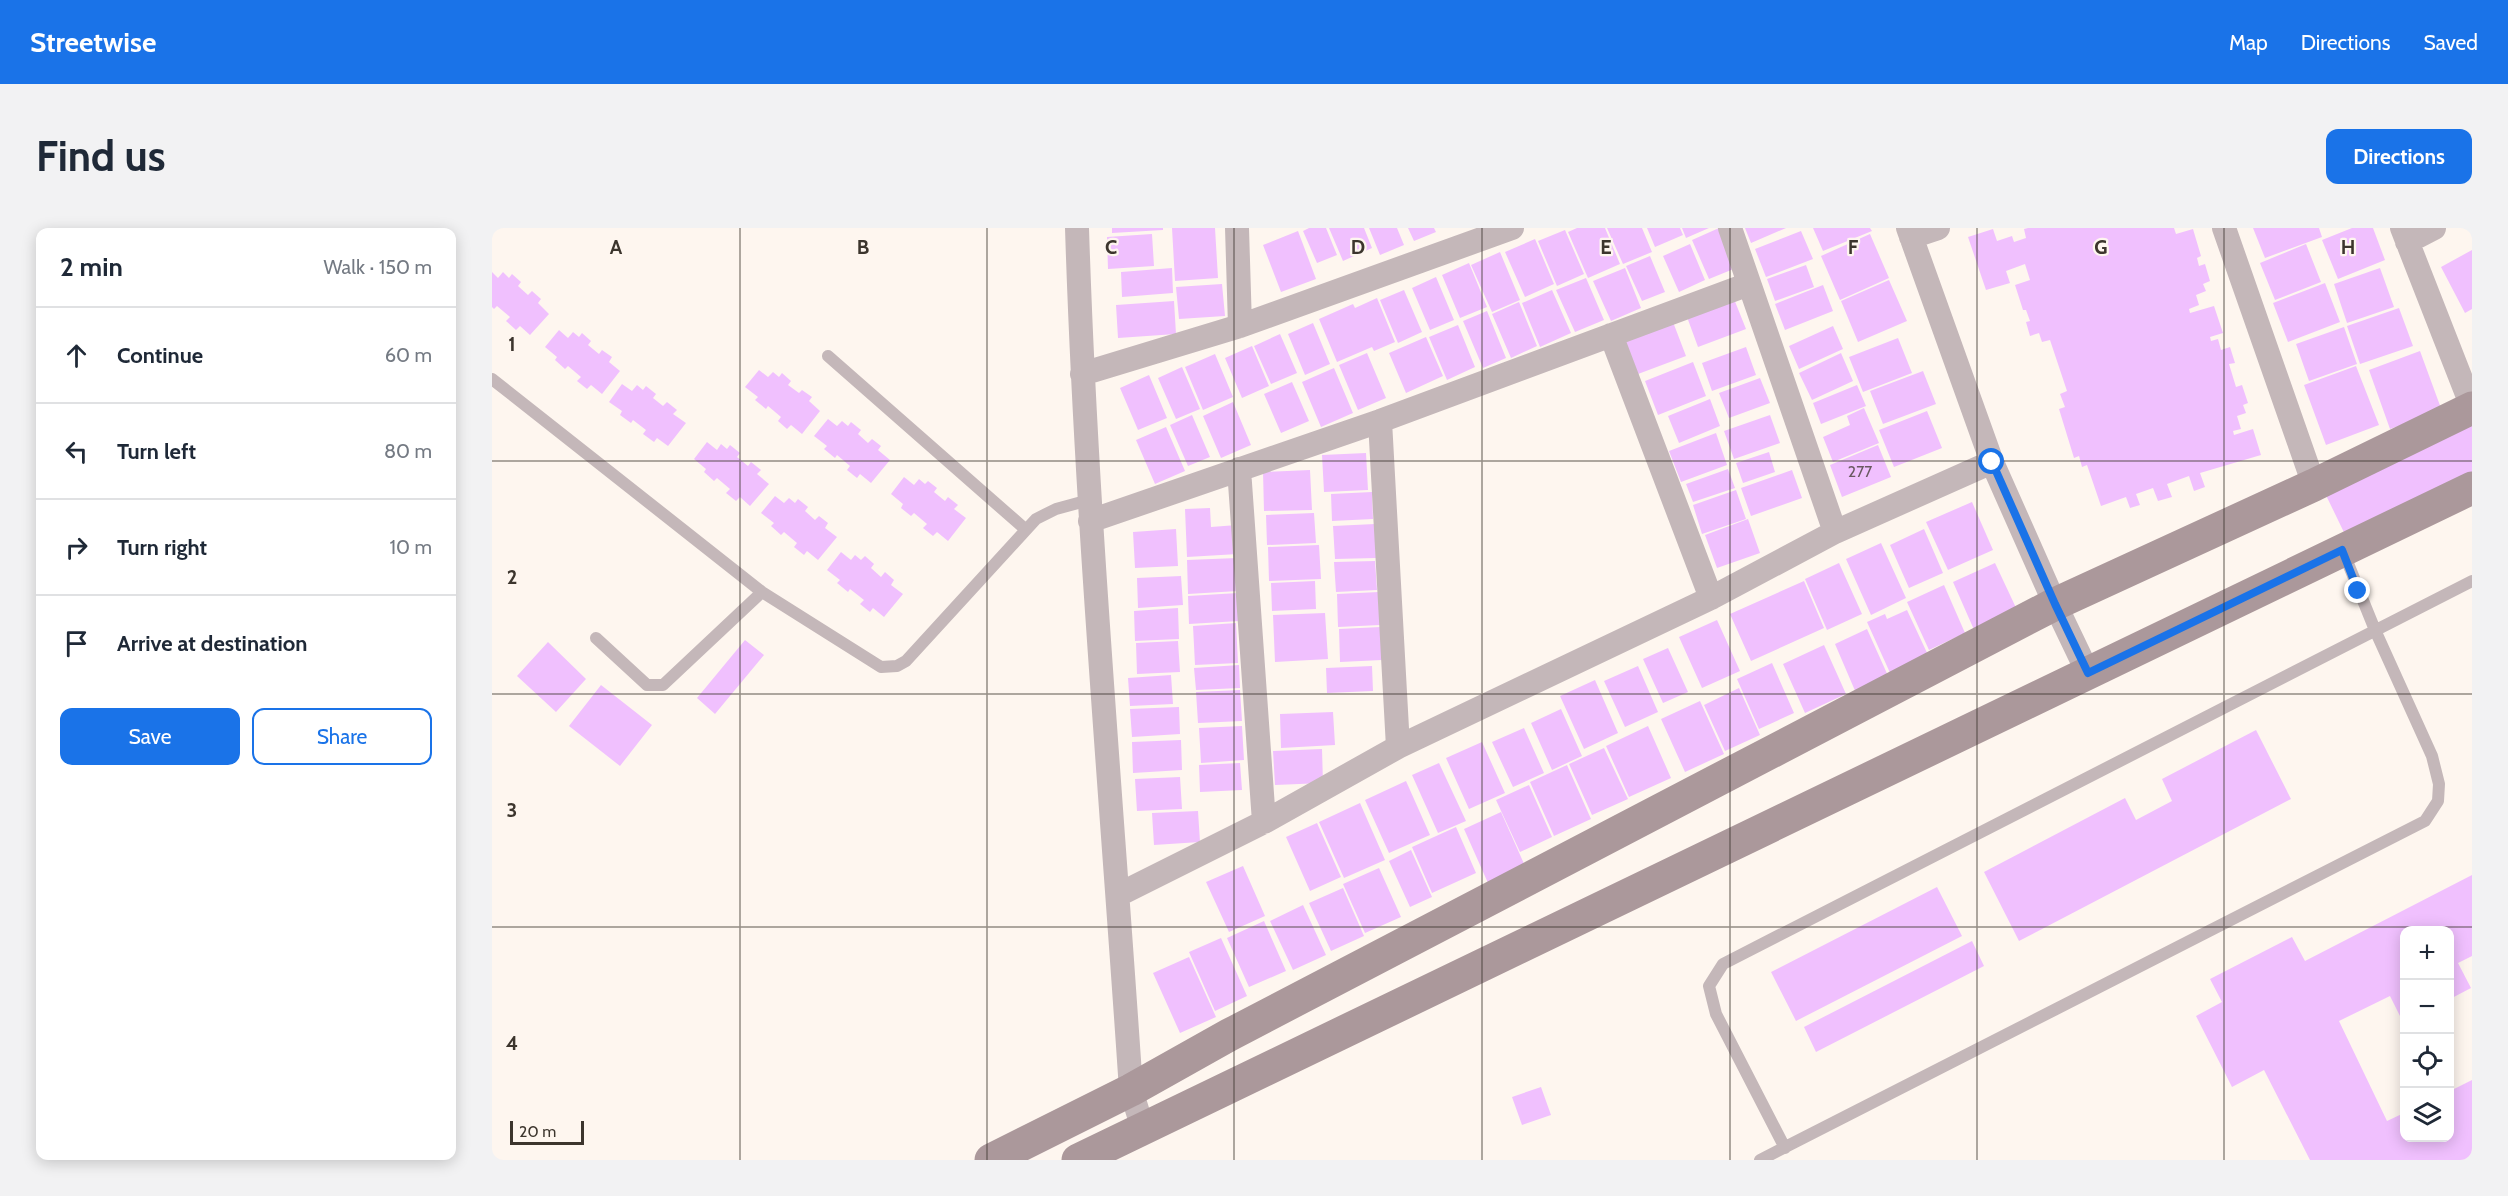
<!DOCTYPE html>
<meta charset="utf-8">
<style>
:root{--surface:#fff;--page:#f2f2f3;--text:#1f2937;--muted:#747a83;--line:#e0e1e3;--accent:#1a73e8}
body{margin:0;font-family:Cabin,sans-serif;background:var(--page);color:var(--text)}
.controls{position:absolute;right:18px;bottom:18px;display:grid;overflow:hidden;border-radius:12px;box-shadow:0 3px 15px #0003}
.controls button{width:54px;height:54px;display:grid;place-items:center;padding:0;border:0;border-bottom:2px solid var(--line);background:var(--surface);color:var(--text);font:30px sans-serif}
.scale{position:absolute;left:18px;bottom:15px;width:74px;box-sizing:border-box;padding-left:6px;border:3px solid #3c352d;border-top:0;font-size:16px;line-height:21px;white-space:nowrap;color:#3c352d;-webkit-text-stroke:4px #fef6ef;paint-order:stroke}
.stop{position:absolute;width:18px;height:18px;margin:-14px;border:4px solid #1a73e8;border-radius:50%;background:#fff}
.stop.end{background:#1a73e8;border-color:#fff;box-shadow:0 2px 6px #0008}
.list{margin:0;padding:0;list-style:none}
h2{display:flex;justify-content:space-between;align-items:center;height:78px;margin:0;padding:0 24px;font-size:26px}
h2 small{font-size:20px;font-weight:400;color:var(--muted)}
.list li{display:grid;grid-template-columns:39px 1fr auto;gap:18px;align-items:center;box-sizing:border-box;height:96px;padding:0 24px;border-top:2px solid var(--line)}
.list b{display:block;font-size:22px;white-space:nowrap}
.list em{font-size:20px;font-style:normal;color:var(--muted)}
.actions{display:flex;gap:12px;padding:18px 24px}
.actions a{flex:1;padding:14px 0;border:2px solid var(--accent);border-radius:12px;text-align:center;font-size:21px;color:var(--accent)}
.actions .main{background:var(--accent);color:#fff}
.icon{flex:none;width:33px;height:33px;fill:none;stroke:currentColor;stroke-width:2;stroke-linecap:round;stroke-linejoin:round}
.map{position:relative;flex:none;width:1980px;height:932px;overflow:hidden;border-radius:12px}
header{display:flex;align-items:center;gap:36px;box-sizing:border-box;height:84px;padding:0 30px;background:var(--accent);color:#fff}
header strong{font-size:28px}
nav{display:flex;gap:33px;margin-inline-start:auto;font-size:21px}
.intro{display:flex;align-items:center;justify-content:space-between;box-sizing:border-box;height:144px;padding:0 36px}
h1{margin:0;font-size:42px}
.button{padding:15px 27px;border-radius:12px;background:var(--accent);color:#fff;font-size:21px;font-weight:700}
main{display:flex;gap:36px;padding:0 36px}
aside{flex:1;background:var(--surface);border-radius:12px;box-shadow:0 3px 15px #0003}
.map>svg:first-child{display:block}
.building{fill:#f0c0fe}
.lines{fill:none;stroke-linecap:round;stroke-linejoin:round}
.lane{stroke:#c4b7b9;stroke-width:12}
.street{stroke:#c4b7b9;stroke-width:24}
.secondary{stroke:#ab989b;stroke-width:33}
.route{stroke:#1a73e8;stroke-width:8}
.grid{fill:none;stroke:#3c352d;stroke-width:1.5;stroke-opacity:0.55}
.labels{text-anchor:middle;stroke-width:4.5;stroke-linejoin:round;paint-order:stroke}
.number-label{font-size:16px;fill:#695861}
.grid-label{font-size:20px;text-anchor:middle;font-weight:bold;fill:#3c352d;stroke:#fef6ef;stroke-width:4.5;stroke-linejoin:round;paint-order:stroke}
</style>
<header>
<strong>Streetwise</strong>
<nav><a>Map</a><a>Directions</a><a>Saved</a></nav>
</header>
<div class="intro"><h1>Find us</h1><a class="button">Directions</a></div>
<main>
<aside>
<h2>2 min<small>Walk · 150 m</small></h2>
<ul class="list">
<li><svg class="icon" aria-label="ahead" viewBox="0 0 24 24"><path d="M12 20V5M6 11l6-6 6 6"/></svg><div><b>Continue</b></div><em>60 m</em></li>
<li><svg class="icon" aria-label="left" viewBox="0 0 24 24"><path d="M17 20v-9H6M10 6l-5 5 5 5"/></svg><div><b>Turn left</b></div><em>80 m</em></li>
<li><svg class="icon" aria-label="right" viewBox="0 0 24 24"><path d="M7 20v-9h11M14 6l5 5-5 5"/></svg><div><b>Turn right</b></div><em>10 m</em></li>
<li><svg class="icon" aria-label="arrive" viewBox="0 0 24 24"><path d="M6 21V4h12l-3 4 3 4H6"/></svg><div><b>Arrive at destination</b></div></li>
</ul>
<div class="actions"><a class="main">Save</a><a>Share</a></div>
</aside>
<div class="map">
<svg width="1980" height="932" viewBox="0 0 1980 932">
<rect width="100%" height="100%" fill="#fef6ef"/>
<path class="building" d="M620,0H671V2L620,5Z
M680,0H723L726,50L683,53Z
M817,0H834L845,27L825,35L811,3Z
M837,0H872L880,20L851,33Z
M877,0H905L912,17L888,27Z
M916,0H942L944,4L922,13Z
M1085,0H1113L1128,36L1096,50L1076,4Z
M1115,0H1150L1160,24L1131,36Z
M1155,0H1188L1191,7L1163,19Z
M1190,0H1217L1194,10Z
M1227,0L1244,40L1217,51L1200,12Z
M1253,0H1294L1259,15Z
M1321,0H1378L1380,3L1331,23Z
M1536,0H1682L1684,6L1701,1L1709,28L1705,30L1707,38L1713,36L1718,53L1711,56L1714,63L1704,67L1707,77L1697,81L1698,85L1722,78L1731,105L1718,109L1719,113L1726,111L1729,122L1738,119L1743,135L1737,136L1744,159L1750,157L1756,175L1751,177L1754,185L1745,188L1749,201L1741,203L1742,207L1761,201L1769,227L1708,245L1713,259L1702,263L1697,248L1675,256L1680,269L1666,273L1661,260L1644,266L1648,277L1638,280L1634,269L1609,278L1595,237L1590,239L1587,228L1582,230L1567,181L1573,179L1568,166L1575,163L1558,112L1550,114L1547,105L1538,108L1534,94L1538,93L1534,82H1531L1523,57L1538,52L1533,36L1514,43L1518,55L1494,62L1476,9L1501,1L1505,13L1520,8L1522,14L1534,10L1532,1Z
M1761,0H1827L1830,9L1773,30Z
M1860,0H1881L1893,32L1846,51L1830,12Z
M1073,2L1092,46L1065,58L1046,13Z
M806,3L824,51L789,64L771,17Z
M1309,3L1321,31L1274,49L1263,21Z
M660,6L662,38L616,41L615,9Z
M1378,6L1397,50L1348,72L1329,28Z
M1043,11L1062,56L1033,69L1013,24Z
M1198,16L1213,52L1187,64L1171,28Z
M1814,16L1829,54L1783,72L1768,35Z
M1980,22V81L1973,85L1949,39Z
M1008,24L1028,72L1000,84L979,37Z
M1158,28L1173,64L1150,73L1134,38Z
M977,35L995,79L968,90L950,47Z
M1314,37L1322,59L1283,73L1275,51Z
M680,40L681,65L630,69L629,44Z
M1133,40L1149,80L1119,93L1101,53Z
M1888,40L1902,79L1855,95L1842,56Z
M0,44L6,50L11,44L17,50L20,46L29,54L26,58L36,67L40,63L49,71L46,75L57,86L38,107L28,98L24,102L14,93L18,89L5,78L2,81L0,79Z
M944,49L962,92L938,102L920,60Z
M1094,50L1112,92L1083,104L1064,62Z
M1397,52L1415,93L1366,114L1349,73Z
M1833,55L1848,94L1796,114L1781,75Z
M730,56L733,88L687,91L684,59Z
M1331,57L1341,83L1293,102L1283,76Z
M912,62L930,104L906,115L888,72Z
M1060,62L1079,105L1048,119L1030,75Z
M885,70L903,114L882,123L880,119L845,134L827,91L861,76L863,80Z
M1242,71L1254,101L1206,119L1195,89Z
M682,73L684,106L626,110L624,77Z
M1027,74L1045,118L1019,130L1000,86Z
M1907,80L1921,118L1868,136L1855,98Z
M995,83L1014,130L991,140L971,93Z
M1181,94L1194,128L1146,146L1133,112Z
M821,95L838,136L813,147L796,106Z
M966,97L983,139L955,152L937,109Z
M1341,98L1351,121L1307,141L1297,118Z
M1852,99L1865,136L1817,153L1804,116Z
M67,102L76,110L81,104L87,109L90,105L99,113L96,117L107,126L110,122L120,129L117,134L128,143L110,166L99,157L95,161L85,153L89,149L76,138L73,141L63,132L65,129L53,119Z
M788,106L805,145L779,156L762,118Z
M934,109L951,148L914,165L897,125Z
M1406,110L1420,145L1371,164L1357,129Z
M760,118L777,158L750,170L733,130Z
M1254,119L1264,147L1220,163L1210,135Z
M1928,123L1950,183L1898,201L1877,142Z
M875,125L894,170L866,182L847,137Z
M1349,125L1361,153L1320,172L1307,145Z
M723,126L741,169L711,182L693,139Z
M1201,134L1214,168L1166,187L1153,153Z
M1864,138L1887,197L1834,217L1812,157Z
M690,139L708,181L684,191L666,150Z
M842,140L861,185L829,199L810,154Z
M267,142L276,149L281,144L287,149L290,145L299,153L296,157L307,165L310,162L320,169L317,173L328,183L310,206L299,197L295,201L286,193L289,189L276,178L274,181L263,172L266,169L253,159Z
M1431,143L1444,176L1391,196L1378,163Z
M657,147L675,190L646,202L628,160Z
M1268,150L1278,175L1237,190L1227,165Z
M800,154L817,193L789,205L772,166Z
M130,156L140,163L145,157L151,162L154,158L164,166L161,170L171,178L175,174L185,182L181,186L194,195L176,218L165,210L162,214L151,206L154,202L141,192L139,195L128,187L130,183L117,174Z
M1365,157L1374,178L1329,196L1321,175Z
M1218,171L1228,198L1187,215L1176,188Z
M741,174L759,217L729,230L711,188Z
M1372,180L1387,215L1341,234L1331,209L1358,197L1355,188Z
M1980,182V269L1863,327L1829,257Z
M1435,183L1450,220L1402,239L1387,202Z
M700,187L718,229L696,238L678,197Z
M1278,187L1288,215L1242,231L1232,203Z
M336,191L345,198L350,193L356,198L359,194L369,202L366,206L376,215L380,211L389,218L386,222L398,232L379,255L368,246L365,250L355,242L358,238L345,227L343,230L332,221L335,218L322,208Z
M674,199L693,243L663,256L644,212Z
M1224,205L1235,237L1189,254L1177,223Z
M215,214L225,222L229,216L235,221L238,217L248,225L245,229L256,238L259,234L269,242L265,246L277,256L258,278L248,269L244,273L234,265L238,261L225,250L222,253L212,244L214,241L202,231Z
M1386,217L1399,249L1350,269L1338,237Z
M1277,224L1283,244L1251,255L1244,235Z
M874,225L876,262L832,264L830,227Z
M1236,241L1243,260L1201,274L1194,256Z
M818,242L820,282L772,283L771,244Z
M1300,242L1310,270L1259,288L1249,260Z
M412,249L422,257L427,251L433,256L436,253L445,260L442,264L453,273L456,269L466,277L462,281L474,290L456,313L445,304L441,308L431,300L435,296L422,285L419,288L409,280L411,276L399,266Z
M1244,262L1254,291L1210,306L1201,277Z
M880,264L881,291L840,293L839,266Z
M283,268L292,275L297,270L303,275L306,271L316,279L313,283L323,292L327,288L336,295L333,300L345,309L326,332L315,323L312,327L302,319L305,315L292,304L289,307L279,298L282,295L269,285Z
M1480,274L1501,322L1456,342L1434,294Z
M718,280L719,299L745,297L746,326L695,329L693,281Z
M822,285L824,315L775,317L774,287Z
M1256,291L1268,325L1225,340L1213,307Z
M883,296L884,330L843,331L841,298Z
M684,301L686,338L643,340L641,304Z
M1432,301L1451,345L1417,360L1398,317Z
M1389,315L1414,370L1379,387L1354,331Z
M827,317L829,351L777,353L776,319Z
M349,324L359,332L363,327L369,332L373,328L382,336L379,340L389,349L393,344L402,352L399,357L411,366L392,389L381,380L378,384L368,376L372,372L358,361L356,364L345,355L348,352L335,342Z
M745,330L746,363L696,366L695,332Z
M883,333L885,362L844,364L842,334Z
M1347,335L1370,386L1335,402L1313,351Z
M1503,335L1526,384L1483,404L1461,354Z
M689,348L691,377L646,380L645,350Z
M823,353L824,381L780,383L779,355Z
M1312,353L1332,400L1259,433L1238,386Z
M1452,357L1473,405L1437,422L1415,374Z
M887,364L888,397L846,399L845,366Z
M746,365L747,393L697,396L696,368Z
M686,380L687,411L643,413L642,383Z
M1415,382L1437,429L1399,447L1375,394L1393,386L1395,391Z
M833,385L836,431L783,434L781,387Z
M1225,392L1248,443L1210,460L1187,409Z
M744,395L746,435L703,437L701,398Z
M889,399L890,432L848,434L847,401Z
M1375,401L1397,450L1364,465L1343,416Z
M253,412L272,427L223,486L205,470Z
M686,413L688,444L645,446L644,415Z
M56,414L94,451L64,484L25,448Z
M1332,417L1354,466L1313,485L1291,436Z
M1176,420L1196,464L1171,475L1151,431Z
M1280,435L1302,485L1267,501L1245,451Z
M747,437L748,460L704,462L702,440Z
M880,438L881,463L835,465L834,440Z
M1146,438L1166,484L1133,499L1112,453Z
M679,447L681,476L638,478L636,450Z
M1103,452L1126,505L1092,521L1068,468Z
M109,457L160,497L128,538L77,498Z
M1247,460L1268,507L1233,523L1212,477Z
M748,462L750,493L706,495L704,464Z
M1208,473L1232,526L1193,544L1169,491Z
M687,479L688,506L640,509L638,481Z
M1069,481L1090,528L1060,542L1039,495Z
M841,484L843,517L789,520L788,486Z
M750,498L752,532L709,535L707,500Z
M1156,498L1179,550L1137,569L1114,518Z
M1032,500L1052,545L1021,559L1000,514Z
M1764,502L1799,571L1527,713L1492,644L1633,570L1644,592L1680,573L1670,551Z
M689,512L690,542L641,545L640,514Z
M990,514L1013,565L977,581L954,530Z
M1112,520L1136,571L1100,587L1077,536Z
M830,521L831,555L783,557L781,523Z
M748,535L750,562L708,564L707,537Z
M947,535L974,593L946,605L920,547Z
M1075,537L1099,591L1062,608L1038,554Z
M688,549L690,581L645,583L643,551Z
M914,553L938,607L897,625L873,572Z
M1037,557L1060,609L1028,624L1004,572Z
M868,575L893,632L852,650L827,594Z
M706,583L708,614L662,617L660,585Z
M1009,584L1033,638L996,655L972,601Z
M825,595L849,649L818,663L794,609Z
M964,599L984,645L940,665L920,619Z
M919,622L940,669L918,679L897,633Z
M751,638L773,688L737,704L714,654Z
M887,640L909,689L873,705L851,656Z
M1980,647V728L1966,735L1979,760L1958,771V702H1912V793L1911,794L1898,768L1847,793L1895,893L1912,885V910H1958V863L1980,852V932H1818L1772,842L1740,859L1704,788L1730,774L1718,751L1800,709L1813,733Z
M1445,659L1470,708L1304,793L1279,744Z
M851,660L872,708L839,723L817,675Z
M811,677L834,727L801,742L778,693Z
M772,693L794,743L757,759L735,710Z
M729,710L755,768L723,783L697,724Z
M1480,713L1492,738L1324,824L1312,799Z
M697,729L724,789L688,805L661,745Z
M1049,859L1059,887L1030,897L1020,869Z"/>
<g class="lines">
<path class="lane" d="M336,128L533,301
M0,151L270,364L389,439L405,438L414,433L544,291L564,281L597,272
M104,410L155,457H171L270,364
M1293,920L1224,786L1217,758L1231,736L1980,353
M1268,932L1933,593L1946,573L1947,556L1940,528L1883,402L1851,323"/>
<path class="street" d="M585,0C594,288 620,575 639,862L651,901
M745,0L748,98
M1238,0L1343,304
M1416,0L1500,234L1563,376L1596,445
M1732,0L1822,257
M1910,0L1980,179
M1419,9L1446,0
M1915,14L1942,0
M1119,107L1219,370
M590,146L748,98L1020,0
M888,193L906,519
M747,241L772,594
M598,293L888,193L1257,56
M626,667L772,594L906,519L1219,370L1343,304L1500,234"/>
<path class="secondary" d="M499,932L639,862L737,807L1563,376L1822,257L1980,180
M586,932L1980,260"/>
</g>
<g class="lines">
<path class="route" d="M1500,234L1563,376L1596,445L1850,322L1866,363"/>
</g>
<path class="grid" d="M248,0V932M495,0V932M742,0V932M990,0V932M1238,0V932M1485,0V932M1732,0V932M0,233H1980M0,466H1980M0,699H1980"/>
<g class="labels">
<g class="number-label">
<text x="1368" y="249">277</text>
</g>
</g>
<g class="grid-label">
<text x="124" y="26">A</text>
<text x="371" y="26">B</text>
<text x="619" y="26">C</text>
<text x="866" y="26">D</text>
<text x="1114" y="26">E</text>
<text x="1361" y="26">F</text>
<text x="1609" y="26">G</text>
<text x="1856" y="26">H</text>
<text x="20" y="123">1</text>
<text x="20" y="356">2</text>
<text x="20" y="589">3</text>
<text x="20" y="822">4</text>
</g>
</svg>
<div class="controls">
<button>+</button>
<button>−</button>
<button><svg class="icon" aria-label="locate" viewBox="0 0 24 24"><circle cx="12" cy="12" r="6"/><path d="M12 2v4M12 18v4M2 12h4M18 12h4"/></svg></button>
<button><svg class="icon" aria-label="layers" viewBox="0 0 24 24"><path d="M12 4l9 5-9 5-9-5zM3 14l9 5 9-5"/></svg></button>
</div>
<div class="scale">20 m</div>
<div class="stop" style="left:1500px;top:234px"></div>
<div class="stop end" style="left:1866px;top:363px"></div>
</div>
</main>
